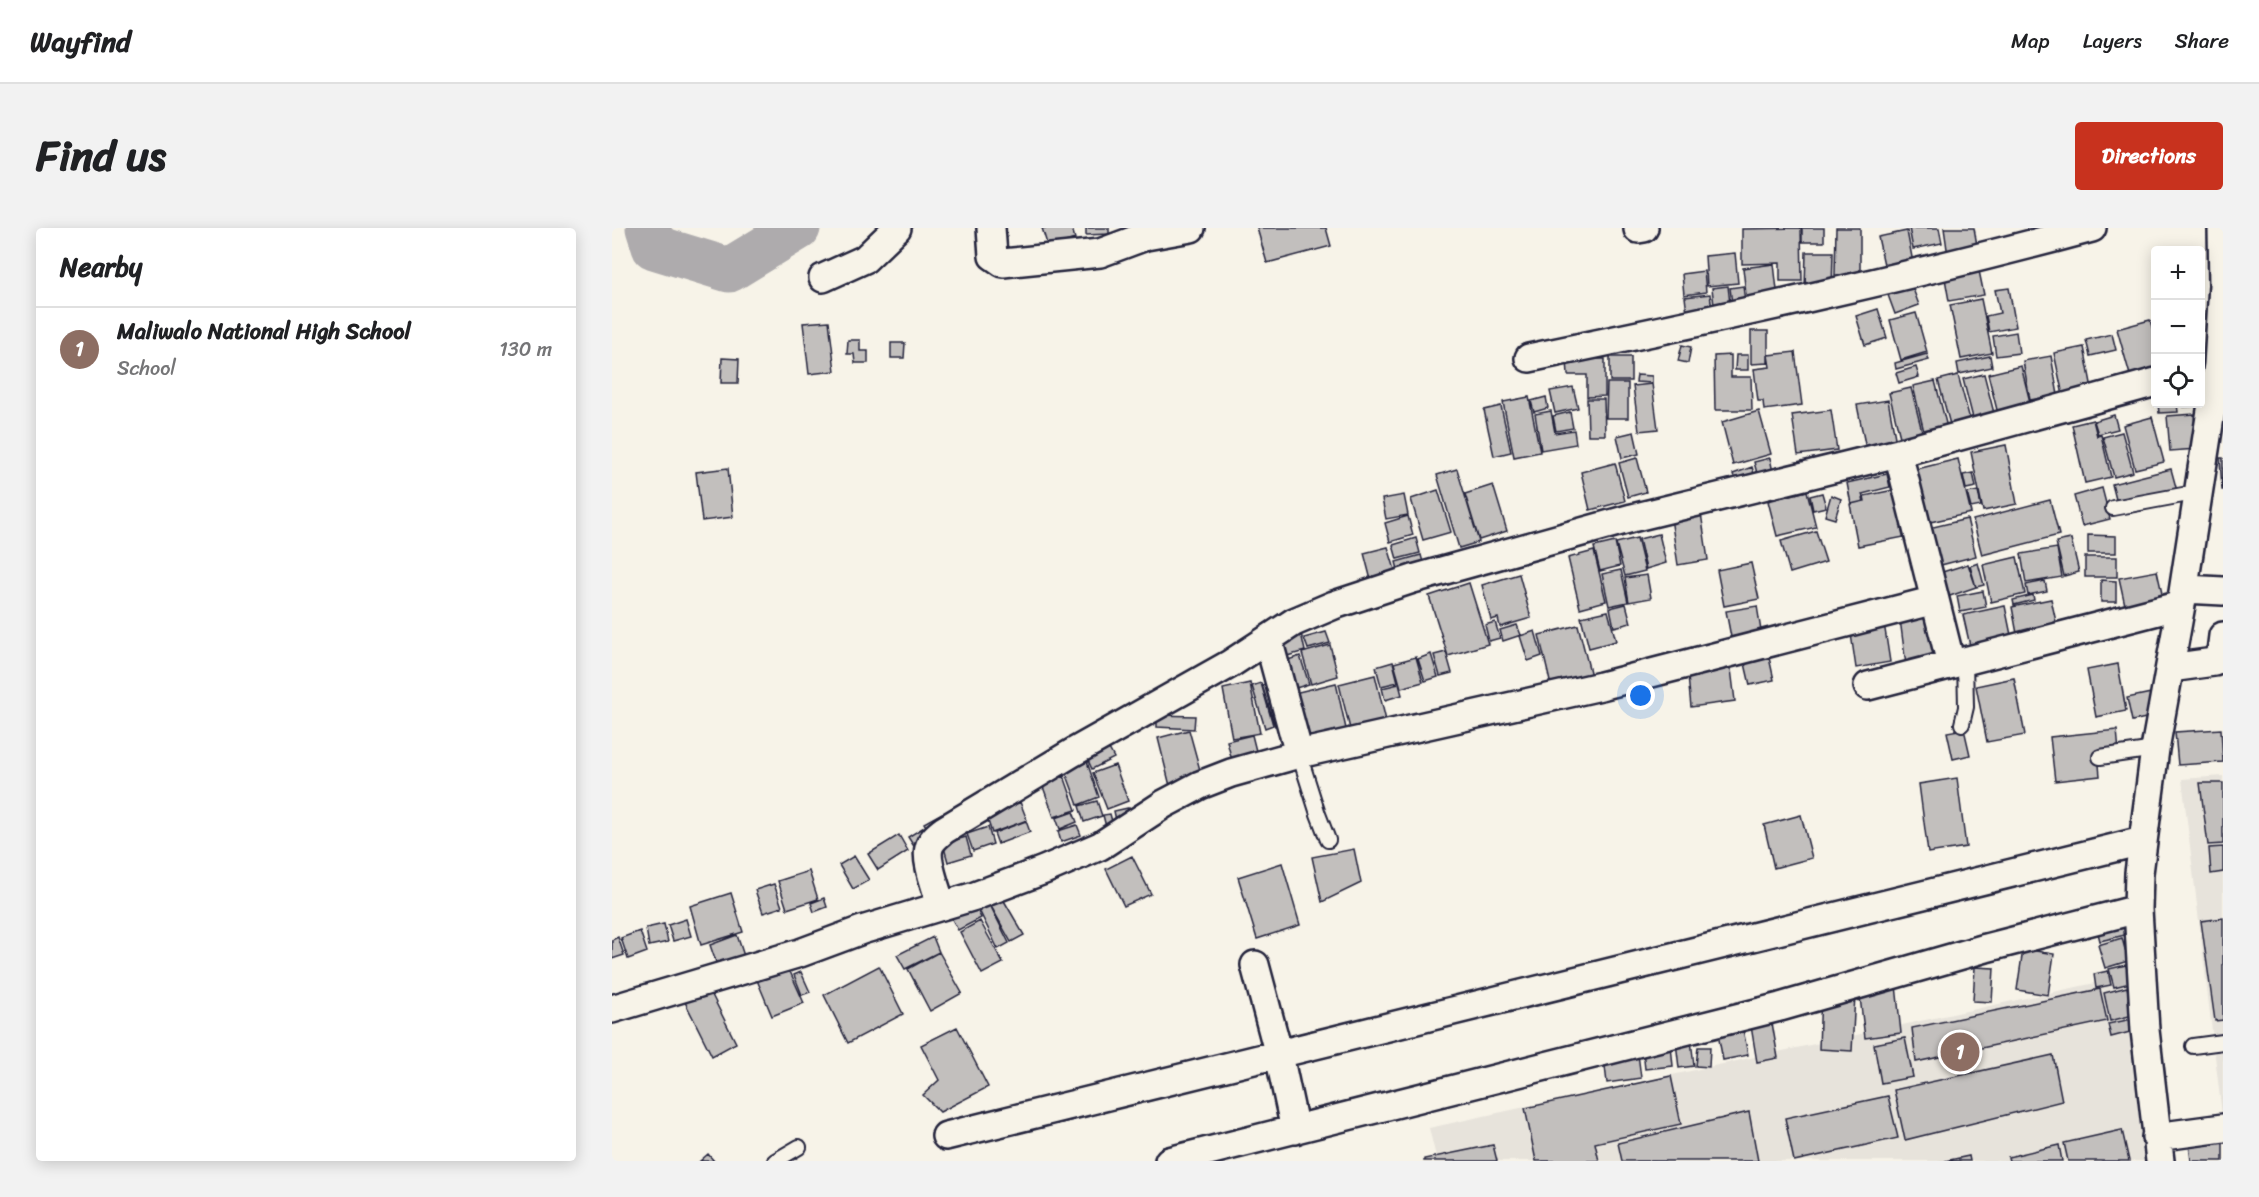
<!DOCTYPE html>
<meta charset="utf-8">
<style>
:root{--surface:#fff;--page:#f2f2f2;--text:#202124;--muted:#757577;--line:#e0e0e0;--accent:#c8321e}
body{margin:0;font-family:Sriracha,sans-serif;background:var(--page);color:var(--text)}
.controls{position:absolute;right:18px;top:18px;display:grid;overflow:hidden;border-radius:6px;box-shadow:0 3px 15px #0003}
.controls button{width:54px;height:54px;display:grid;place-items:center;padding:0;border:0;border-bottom:2px solid var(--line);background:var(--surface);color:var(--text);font:30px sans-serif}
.you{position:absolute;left:1029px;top:468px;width:21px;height:21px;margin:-15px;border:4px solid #fff;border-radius:50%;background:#1a73e8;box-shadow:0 0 0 9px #1a73e833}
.badge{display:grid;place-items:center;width:39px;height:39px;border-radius:50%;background:var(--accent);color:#fff;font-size:20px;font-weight:700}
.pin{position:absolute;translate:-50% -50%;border:3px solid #fff;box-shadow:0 2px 6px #0006}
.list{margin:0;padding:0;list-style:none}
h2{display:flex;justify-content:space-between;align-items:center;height:78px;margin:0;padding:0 24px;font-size:26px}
h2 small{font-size:20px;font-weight:400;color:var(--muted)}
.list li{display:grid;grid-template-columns:39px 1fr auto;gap:18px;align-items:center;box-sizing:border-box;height:84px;padding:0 24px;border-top:2px solid var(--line)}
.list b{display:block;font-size:22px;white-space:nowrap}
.list p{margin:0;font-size:20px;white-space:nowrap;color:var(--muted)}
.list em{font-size:20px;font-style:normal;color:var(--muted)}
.icon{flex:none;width:33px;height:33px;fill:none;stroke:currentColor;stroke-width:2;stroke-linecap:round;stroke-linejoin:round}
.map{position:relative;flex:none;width:1611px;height:933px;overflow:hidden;border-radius:6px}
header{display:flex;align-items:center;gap:36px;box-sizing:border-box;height:84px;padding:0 30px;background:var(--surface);border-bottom:2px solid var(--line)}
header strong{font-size:28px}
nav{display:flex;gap:33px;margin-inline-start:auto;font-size:21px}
.intro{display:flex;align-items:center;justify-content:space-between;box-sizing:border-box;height:144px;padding:0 36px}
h1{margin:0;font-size:42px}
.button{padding:15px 27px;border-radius:6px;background:var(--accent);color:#fff;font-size:21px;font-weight:700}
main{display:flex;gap:36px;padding:0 36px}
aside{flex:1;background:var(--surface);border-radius:6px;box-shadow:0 3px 15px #0003}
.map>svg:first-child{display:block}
.built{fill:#e7e3db}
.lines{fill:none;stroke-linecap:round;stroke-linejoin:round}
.river{stroke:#aeabad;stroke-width:45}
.building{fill:#c2bfbd;stroke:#22223b;stroke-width:1.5}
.lane-casing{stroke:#22223b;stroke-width:18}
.street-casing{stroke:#22223b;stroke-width:32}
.lane{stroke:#f7f3e8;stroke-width:14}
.street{stroke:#f7f3e8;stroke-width:27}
</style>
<header>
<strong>Wayfind</strong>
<nav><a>Map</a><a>Layers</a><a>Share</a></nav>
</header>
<div class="intro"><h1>Find us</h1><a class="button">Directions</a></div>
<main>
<aside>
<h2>Nearby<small></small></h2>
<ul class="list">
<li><span class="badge" style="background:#8d6e63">1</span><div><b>Maliwalo National High School</b><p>School</p></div><em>130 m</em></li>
</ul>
</aside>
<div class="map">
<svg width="1611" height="933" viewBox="0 0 1611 933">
<rect width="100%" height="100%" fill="#f7f3e8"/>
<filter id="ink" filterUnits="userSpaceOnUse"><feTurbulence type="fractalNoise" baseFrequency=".0167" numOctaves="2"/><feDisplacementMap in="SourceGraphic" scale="12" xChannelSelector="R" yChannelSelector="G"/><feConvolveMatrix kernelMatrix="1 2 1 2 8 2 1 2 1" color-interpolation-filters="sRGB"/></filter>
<g filter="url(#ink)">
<path class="built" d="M1611,548V895L1570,551Z
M1520,747L1540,933H825L817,900Z"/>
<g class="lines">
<path class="river" d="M36,0L42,19L117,42L186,0"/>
</g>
<path class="building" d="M430,0H460L463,11L436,19Z
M474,0H497V6L474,7Z
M645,0H714L719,18L655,35Z
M1189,0L1190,53H1168V35L1130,36V1Z
M1190,0H1212V14H1190Z
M1224,0H1248V47H1223Z
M1297,0H1327L1330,15L1301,21Z
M1332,0H1362L1366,23L1336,28Z
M1295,3L1302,40L1274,46L1266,9Z
M1194,24H1221L1220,60H1193Z
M1123,25L1126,55L1095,58L1093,28Z
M1162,36L1166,71L1135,75L1131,40Z
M1366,38L1372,67L1337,73L1332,45Z
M1092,43L1094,64L1072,67L1070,46Z
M1116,58L1119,85L1103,86L1100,60Z
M1131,58L1134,82L1121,83L1118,60Z
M1300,58L1307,77L1283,86L1276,67Z
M1397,60L1404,99L1377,104L1374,88L1388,85L1383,62Z
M1098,66L1101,90L1076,93L1073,69Z
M1369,71L1380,125L1349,131L1338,77Z
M1266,81L1275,110L1253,117L1244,88Z
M1304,85L1315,124L1289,132L1278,92Z
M1538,92L1544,112V147L1520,154L1505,101Z
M217,93L223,143L197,146L191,95Z
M1139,103H1156V135L1139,136Z
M1404,104L1407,125L1384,128L1381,108Z
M1500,106L1504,122L1478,128L1474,112Z
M236,112H248V123H256V135H243L242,126H235Z
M279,115H293L292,130H279Z
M1070,117L1079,119L1076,135L1066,133Z
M1472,119L1481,166L1452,172L1442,125Z
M1183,124L1190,177L1152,182L1151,173H1146L1142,141L1158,139L1156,127Z
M1315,126L1317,132L1284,141L1283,135Z
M1119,127V149H1139L1140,182H1103L1102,128Z
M1124,127H1136V142H1123Z
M1378,128L1380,139L1347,146L1345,135Z
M1439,128L1446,167L1418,172L1411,133Z
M998,129H1019V153H998Z
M110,130L127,131L126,155H109Z
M955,131H993V168L975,169V147H956Z
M1409,138L1420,182L1387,190L1376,146Z
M1304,139L1307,149L1287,155L1284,145Z
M1372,146L1384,193L1363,198L1351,151Z
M1025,147L1040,148V155L1024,154Z
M1346,147L1360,199L1340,204L1326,152Z
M1323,153L1337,207L1314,212L1301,158Z
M995,155H1016V190H994Z
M1040,156L1046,201L1027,203L1021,158Z
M961,159L966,180L943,185L938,163Z
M1299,160L1313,215L1291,221L1277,165Z
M917,169L928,224L902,229L891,174Z
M934,169L936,180L922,184L919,173Z
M975,171H992L993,207H976Z
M1276,172L1284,215L1254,221L1245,177Z
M1546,176H1565L1566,184L1547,185Z
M1571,176H1588L1590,178L1571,179Z
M889,178L899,224L882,228L872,182Z
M1219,182L1225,222L1186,227L1180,187Z
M939,183L943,205L962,202L964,216L929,222L923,186Z
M1147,183L1159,226L1121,237L1110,194Z
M958,184L961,200L944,203L941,188Z
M1582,186L1585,221L1558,223L1555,188Z
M1502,187L1506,201L1486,206L1482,193Z
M1540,189L1552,234L1523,241L1511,197Z
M1481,192L1485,208L1489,207L1499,249L1473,255L1460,197Z
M1022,204L1027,226L1010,230L1005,208Z
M1510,204L1521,244L1502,249L1491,209Z
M1394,217L1405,276L1371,283L1359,224Z
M1025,230L1034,264L1016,269L1007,235Z
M1158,230L1162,249L1147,253L1142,234Z
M1608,230H1611V262H1610Z
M1346,231L1359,285L1318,294L1305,241Z
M1003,235L1013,273L978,282L969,244Z
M1140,239L1145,255L1126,262L1121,246Z
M116,240L121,289L90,293L84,244Z
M845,241L867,314L847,320L825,247Z
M1559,241L1565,263L1506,279L1500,256Z
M1361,245L1364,259L1354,261L1351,247Z
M1275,246L1278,259L1250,266L1252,273L1239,276L1235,255Z
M881,257L895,303L867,312L853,266Z
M1490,260L1498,291L1470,298L1462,268Z
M826,262L839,304L811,312L799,271Z
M1282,262L1292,309L1246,318L1238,276L1253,273L1252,268Z
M1195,263L1204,299L1165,308L1156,273Z
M1366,263L1369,278L1359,280L1355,265Z
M1210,265L1214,279L1201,282L1198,268Z
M792,267L796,287L774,291L770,271Z
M1219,267L1229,271L1223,291L1213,288Z
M1438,272L1447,307L1370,327L1361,292Z
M1089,285L1096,332L1066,337L1059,290Z
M796,288L801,307L778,314L773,295Z
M1355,291L1364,328L1325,338L1317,300Z
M1204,303L1214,334L1178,345L1169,313Z
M1047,306L1054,335L1034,341L1027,311Z
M1476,307L1504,308V325H1476Z
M804,310L808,325L785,331L781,317Z
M1025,310L1033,343L1013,348L1004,315Z
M1459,311L1467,344L1452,348L1444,314Z
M1003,314L1008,338L988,343L982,319Z
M776,319L784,345L759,352L752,325Z
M1445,320L1450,349L1414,355L1409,326Z
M982,323L994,373L968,380L956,330Z
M809,327L813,342L788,349L784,334Z
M1405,329L1413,366L1379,374L1371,337Z
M1473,329H1505V349H1473Z
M1139,335L1147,371L1112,378L1105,342Z
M1366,335L1372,357L1364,359L1358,338Z
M1356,336L1364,359L1332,370L1324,346Z
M1009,342L1016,374L997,378L990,346Z
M1545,343L1551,370L1513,377L1507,350Z
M907,346L919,390L888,399L886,390L879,392L870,357Z
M1035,347L1039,370L1017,374L1013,350Z
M1489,352L1504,353V374H1489Z
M1433,353L1435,363L1416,367L1414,357Z
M857,355L876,416L836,428L817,368Z
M1371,363L1374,379L1348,384L1345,368Z
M1421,367L1422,372L1402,377L1401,372Z
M1439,371L1446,403L1406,411L1400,379Z
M1014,376L1019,395L1002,399L998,380Z
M1145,378L1149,403L1119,409L1114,383Z
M1393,378L1400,412L1359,422L1351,387Z
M996,383L1004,413L977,420L969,389Z
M1318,387L1325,433L1294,437L1288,391Z
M883,394L888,410L877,413L873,397Z
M1272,395L1278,434L1244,440L1238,399Z
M905,397L909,407L891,413L888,402Z
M966,397L980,452L940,462L927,407Z
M923,403L930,428L916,433L908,408Z
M714,404L718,415L696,421L692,410Z
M689,405L693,423L675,428L670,411Z
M718,417L726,448L699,456L690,425Z
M834,424L840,445L828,448L822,427Z
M1156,425L1162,452L1138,457L1132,431Z
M819,426L826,449L813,453L806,431Z
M688,428L697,456L674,463L668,445L678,441L676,432Z
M804,429L811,454L789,460L782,435Z
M1118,433L1123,473L1079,479L1075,438Z
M781,434L786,454L769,458L764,439Z
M1506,436L1514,483L1484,489L1475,442Z
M763,447L776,501L740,509L727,456Z
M1402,450L1413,507L1375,514L1364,458Z
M663,453L676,494L663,498L650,457Z
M638,455L648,505L620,510L611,461Z
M649,455L661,497L653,500L640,458Z
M724,455L736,510L690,521L678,466Z
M787,456L790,467L773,472L770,460Z
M1539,465L1543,488L1520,493L1515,470Z
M545,487L583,488L582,501L545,499Z
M1352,501L1358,527L1341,531L1335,504Z
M1609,501L1611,534L1566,537L1563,504Z
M577,502L591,553L559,562L546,510Z
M1505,502L1507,524L1486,526L1488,548L1443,553L1438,509Z
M640,507L647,535L622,541L615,513Z
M495,517L502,530L480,541L474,528Z
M475,534L487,569L466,577L453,542Z
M503,537L516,573L495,581L481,545Z
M452,548L464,582L442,589L430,556Z
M1345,550L1354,619L1316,625L1307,556Z
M1588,555H1611V616L1596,617Z
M485,573L490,588L472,594L467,578Z
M408,574L415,592L380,605L374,587Z
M516,580L519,593L505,597L502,583Z
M461,584L465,594L448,601L444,590Z
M330,585L337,597L319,607L312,595Z
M498,586L501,597L494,599L491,587Z
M1189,587L1200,630L1162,640L1152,597Z
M414,593L418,604L386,616L382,605Z
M465,597L469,607L449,614L446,603Z
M312,599L319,610L303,620L296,609Z
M376,599L381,616L361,623L355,606Z
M287,607L296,623L266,642L256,626Z
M354,609L359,627L336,634L331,616Z
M1611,619V644L1599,646L1597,620Z
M742,621L749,655L710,674L700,629Z
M242,628L257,652L241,661L227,637Z
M520,628L539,666L512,678L494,641Z
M670,635L688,697L645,711L626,649Z
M197,643L206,671L175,681L166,653Z
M162,656L170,679L151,685L143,662Z
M119,665L131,704L89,717L78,678Z
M212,670L215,679L202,684L199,675Z
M391,671L412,707L399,714L379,678Z
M360,672L369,690L346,702L336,684Z
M378,677L397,715L386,721L367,682Z
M1611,690V792L1603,793L1589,693Z
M74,691L79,708L61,713L56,697Z
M368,693L391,735L370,746L348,704Z
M1514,694L1517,706L1488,713L1485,701Z
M52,696L56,714L37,718L34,700Z
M28,703L35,724L16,731L9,710Z
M125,707L134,734L107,743L98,717Z
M6,709L12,727L0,731V712Z
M321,709L327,724L293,741L285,727Z
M1510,710L1516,733L1493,740L1486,717Z
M1411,721L1442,726L1436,767L1405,762Z
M327,724L350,765L318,783L296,741Z
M1514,737L1518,755L1502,759L1497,741Z
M267,738L291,786L236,815L212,767Z
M176,739L192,775L160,788L145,752Z
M1363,739L1382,740L1380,774L1361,773Z
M1496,743L1499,757L1484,760L1482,746Z
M189,744L198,764L190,767L182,747Z
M1284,757L1289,805L1253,810L1247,761Z
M1515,759L1521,787L1498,793L1492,765Z
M97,761L124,815L100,828L73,774Z
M1488,761L1495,793L1304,834L1300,800Z
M1209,764L1243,766L1240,823L1207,821Z
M1158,783L1166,830L1145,834L1137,786Z
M1129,791L1136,827L1111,832L1104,796Z
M1520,791L1522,803L1499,809L1496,796Z
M345,799L376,859L328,884L311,867L327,852L309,817Z
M1293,810L1301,849L1269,855L1262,816Z
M1079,812L1082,838L1067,840L1064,814Z
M1059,818L1061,838L1033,841L1031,822Z
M1086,819H1098L1097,839L1084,838Z
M1026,826L1029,850L995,855L992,830Z
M1441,827L1450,873L1293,912L1282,862Z
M1059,848L1069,896L983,915L987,933H924L913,880Z
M1276,868L1286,910L1182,933L1173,890Z
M1137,884L1146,933H1010L1006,915Z
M1510,902L1517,933H1456L1452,915Z
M1611,905V933H1579L1576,908Z
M881,917L885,933H812V931Z
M1447,917L1450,933H1397L1396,929Z
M96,926L102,933H88Z
M1357,928L1358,933H1333Z"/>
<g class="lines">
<defs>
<path id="lane" d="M1501,280L1587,264
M1350,496L1354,479L1353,432
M687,526L706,586L716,612
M1488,529L1543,521
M1581,818L1611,814
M163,933L187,919"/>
<path id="street" d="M379,0L381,28L391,35L488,25L534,8L579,0
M1026,1L1032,0
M211,50L253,31L285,0
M917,130C1106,91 1294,50 1480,0
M1286,225L1323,372
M1572,361L1611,363
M656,411L687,526
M1558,440L1602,434L1609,424L1611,408
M1256,458L1569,377
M329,678C326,664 313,634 317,620C319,612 326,607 332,602L460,525L618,436L682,394L722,377L801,351L1020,290L1286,225L1544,154
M643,737L667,827L683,902
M0,781L188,725L250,702L363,668L432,642L488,618L552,576L588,557L619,545L687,526L989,458L1323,372L1339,436
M334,908L1530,613
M1544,909L1611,900
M557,933L1168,779L1374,720L1526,681
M1548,933L1533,802L1526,681L1527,645L1543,521L1569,377L1606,137L1611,57L1610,0"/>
</defs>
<use href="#lane" class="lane-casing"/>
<use href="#street" class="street-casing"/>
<use href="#lane" class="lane"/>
<use href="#street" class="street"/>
</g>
</g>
</svg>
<div class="controls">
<button>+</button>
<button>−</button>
<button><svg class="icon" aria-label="locate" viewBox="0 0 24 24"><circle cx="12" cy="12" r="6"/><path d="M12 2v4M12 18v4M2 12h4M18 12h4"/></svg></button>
</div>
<div class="you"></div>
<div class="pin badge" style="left:1348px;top:824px;background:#8d6e63">1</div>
</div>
</main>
